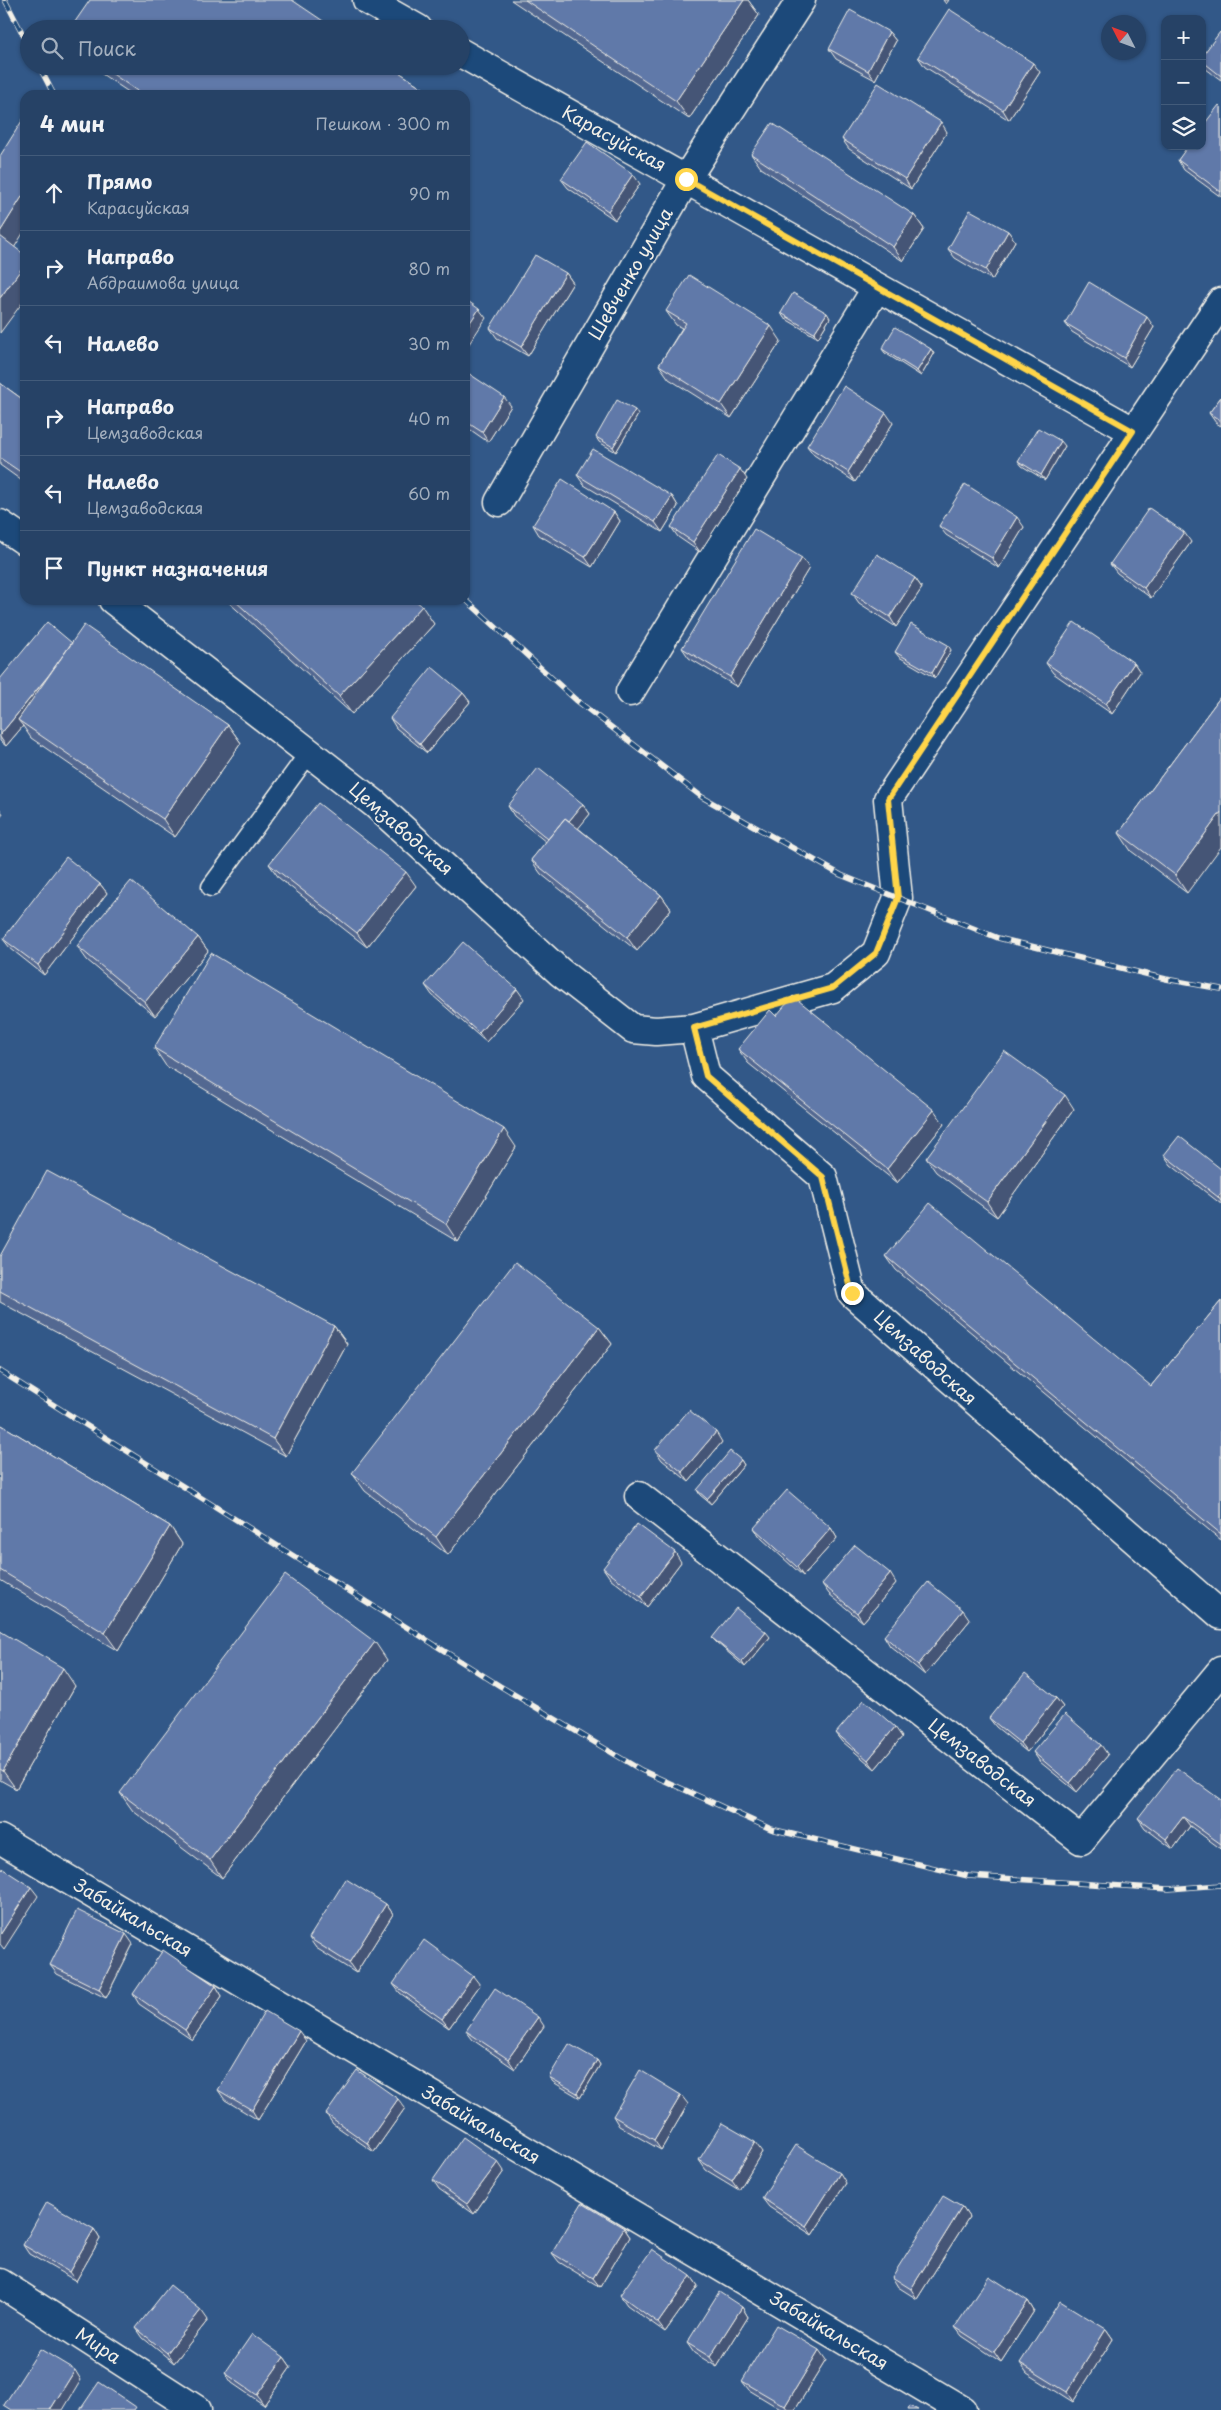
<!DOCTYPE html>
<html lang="ru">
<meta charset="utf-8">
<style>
:root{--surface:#264266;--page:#324d6f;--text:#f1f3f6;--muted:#a4b0bf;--line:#425b7a}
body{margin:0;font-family:"Playpen Sans",sans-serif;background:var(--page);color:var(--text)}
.controls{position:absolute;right:15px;top:15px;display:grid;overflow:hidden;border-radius:10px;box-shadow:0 1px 4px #0004}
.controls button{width:45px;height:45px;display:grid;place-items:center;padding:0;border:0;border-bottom:1px solid var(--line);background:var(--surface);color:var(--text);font:25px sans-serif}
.compass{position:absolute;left:1101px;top:15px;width:45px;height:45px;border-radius:50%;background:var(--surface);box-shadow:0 1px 4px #0004;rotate:312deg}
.stop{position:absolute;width:15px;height:15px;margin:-11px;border:4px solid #ffd54a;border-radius:50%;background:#fff}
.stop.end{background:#ffd54a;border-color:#fff;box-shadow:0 1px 5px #0008}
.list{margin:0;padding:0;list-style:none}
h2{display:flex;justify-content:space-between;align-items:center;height:65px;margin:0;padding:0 20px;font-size:21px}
h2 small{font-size:16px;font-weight:400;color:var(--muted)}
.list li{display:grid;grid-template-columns:32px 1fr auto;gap:15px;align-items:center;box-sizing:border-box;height:75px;padding:0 20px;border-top:1px solid var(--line)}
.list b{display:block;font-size:19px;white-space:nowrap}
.list p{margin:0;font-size:16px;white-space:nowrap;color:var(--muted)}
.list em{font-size:16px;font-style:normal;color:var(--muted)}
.icon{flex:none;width:28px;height:28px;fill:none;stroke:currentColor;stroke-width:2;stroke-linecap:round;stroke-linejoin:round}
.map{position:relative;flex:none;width:1221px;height:2410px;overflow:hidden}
.search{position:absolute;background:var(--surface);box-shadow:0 1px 4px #0004;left:20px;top:20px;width:450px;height:55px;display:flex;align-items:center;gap:12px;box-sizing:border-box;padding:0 18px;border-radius:28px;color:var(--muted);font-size:19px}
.panel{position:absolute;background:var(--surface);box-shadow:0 1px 4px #0004;left:20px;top:90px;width:450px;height:515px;border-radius:15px}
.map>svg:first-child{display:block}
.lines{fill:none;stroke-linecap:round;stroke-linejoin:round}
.lane-casing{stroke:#f4f1e8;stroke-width:21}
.street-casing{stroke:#f4f1e8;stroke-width:31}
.lane{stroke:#1f4a7a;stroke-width:18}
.street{stroke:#1f4a7a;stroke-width:28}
.rail-casing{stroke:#f4f1e8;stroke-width:5.5}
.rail{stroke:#1f4a7a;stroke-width:4;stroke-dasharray:11;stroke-linecap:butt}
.wall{fill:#536891;stroke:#f4f1e8}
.shaded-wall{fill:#445576;stroke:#f4f1e8}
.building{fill:#6179a9;stroke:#f4f1e8}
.route{stroke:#ffd54a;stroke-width:6}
.labels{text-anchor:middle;stroke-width:4.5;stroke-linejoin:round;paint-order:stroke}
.street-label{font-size:18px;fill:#f4f1e8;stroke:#1f4a7a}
</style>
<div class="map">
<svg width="1221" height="2410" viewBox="0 0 1221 2410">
<rect width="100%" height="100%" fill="#325888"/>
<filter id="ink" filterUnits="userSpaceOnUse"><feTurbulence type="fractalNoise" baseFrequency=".02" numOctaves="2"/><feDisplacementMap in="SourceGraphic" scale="10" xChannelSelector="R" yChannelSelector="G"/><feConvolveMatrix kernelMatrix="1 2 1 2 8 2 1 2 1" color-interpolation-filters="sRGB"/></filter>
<g filter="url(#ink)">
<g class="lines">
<defs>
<path id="lane" d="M211,887L309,753"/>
<path id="street" d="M367,0L418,29
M461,53L1133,431
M499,502L686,179L801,0
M0,524L25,541
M113,600L375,804L560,972L633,1029L656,1031L694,1028L833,988L876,953L898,898L888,799L1221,302
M630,692L877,287
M694,1028L706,1076L823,1177L852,1293L1221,1615
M639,1496L1081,1840L1221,1671
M0,1839L962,2410
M0,2283L197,2410"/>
</defs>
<use href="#lane" class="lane-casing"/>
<use href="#street" class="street-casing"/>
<use href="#lane" class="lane"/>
<use href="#street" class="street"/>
<defs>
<path id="rail" d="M5,0L29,46
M39,66L54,95
M465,599L576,700L702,797L841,875L998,938L1166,979L1221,989
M0,1371L500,1686L641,1770L771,1829L968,1876L1169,1889L1221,1885"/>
</defs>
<use href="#rail" class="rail-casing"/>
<use href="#rail" class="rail"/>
</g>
<path class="wall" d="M511,0H748L759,15L689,119Z
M889,32L896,41L875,80L836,59L829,49Z
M1221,33V80L1206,69L1202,63V56Z
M918,57L1040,72L1009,120L925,67Z
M90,66H390L433,95H133Z
M1221,107V197L1184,170L1178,160Z
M947,132L911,189L849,149L842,139Z
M751,154L914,215L924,229L903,261L761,168Z
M561,179L640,184L615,220L568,188Z
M1008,231L1015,241L992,280L955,258L948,249Z
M566,273L573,283L528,356L497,338L490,328Z
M666,311L781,341L731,418L669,379L659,365L682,328L676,325Z
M781,313L830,318L818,338L784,318Z
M1065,323L1154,327L1130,367L1072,332Z
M882,349H931L934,354L921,376L885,353Z
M465,371L511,406L488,442L465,426Z
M0,383L25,401V483L0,465Z
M1221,397V426L1216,423L1209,413Z
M638,415L616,452L599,442L596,437Z
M893,423L855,482L814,455L807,446Z
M1065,446L1045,480L1022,466L1018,461Z
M577,475L672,496L678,506L662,532L584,485Z
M747,479L700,552L678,537L671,527Z
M614,512L620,521L592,567L539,535L533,525Z
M939,526L1024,527L999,568L946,535Z
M1191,542L1151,598L1117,573L1110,564Z
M809,568L737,687L689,658L682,648Z
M915,578L922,588L896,627L859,603L852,593Z
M226,600H415L434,624L352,714Z
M72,643L228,725L241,743L175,837L31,738L23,726L6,746L0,741V679Z
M951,650L935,678L899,657L895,652Z
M1046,663H1134L1140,672L1112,714L1053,673Z
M463,693L470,702L427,753L396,728L390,718Z
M1221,696L1187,893L1131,851L1119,833Z
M583,804L590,814L578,828L661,895L671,909L637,951L541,874L531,860L546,842L514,816L508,806Z
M269,864L416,886L367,947L279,878Z
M100,884L107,893L44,975L10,948L3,939Z
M198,937L208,951L155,1016L87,960L77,946Z
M425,985L524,999L486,1042L432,995Z
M776,1016L944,1124L897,1183L748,1063L738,1049Z
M154,1048L516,1147L458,1242L166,1066Z
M1074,1109L997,1217L936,1172L926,1158Z
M1164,1155L1221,1169V1204L1171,1165Z
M0,1256L334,1326L347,1344L286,1456L0,1302Z
M886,1256L1151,1386L1221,1301V1540L896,1270Z
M599,1327L612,1344L448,1555L365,1491L352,1473Z
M0,1424L170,1526L182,1544L118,1651L0,1580Z
M722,1442L689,1482L662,1460L655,1450Z
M741,1460L744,1465L711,1504L700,1495L697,1490Z
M754,1528H831L837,1538L803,1576L761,1538Z
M681,1562L647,1607L610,1578L603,1568Z
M896,1583L863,1622L829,1594L822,1584Z
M970,1620L925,1675L890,1646L884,1636Z
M0,1631L75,1686L16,1789L0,1780Z
M770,1637L745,1667L716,1642L712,1638Z
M387,1660L222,1878L133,1811L120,1793Z
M1056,1698L1063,1707L1027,1752L996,1727L989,1718Z
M836,1733L902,1737L875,1769L843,1742Z
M1033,1752L1108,1755L1077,1792L1040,1762Z
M1221,1800V1849L1190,1826L1173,1849L1145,1828L1138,1818Z
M386,1904L393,1914L356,1973L316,1948L309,1938Z
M133,1944L106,1998L57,1974L50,1965Z
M393,1984L480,1985L449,2028L400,1993Z
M216,1986L222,1996L192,2040L139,2004L133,1994Z
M544,2026L515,2069L473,2040L466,2031Z
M306,2041L258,2120L225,2100L218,2090Z
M597,2060L600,2065L580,2098L553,2082L549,2077Z
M688,2104L661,2150L619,2126L613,2116Z
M405,2108L374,2152L333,2124L326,2114Z
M762,2152L739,2190L706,2170L699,2160Z
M504,2171L474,2214L439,2189L433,2180Z
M846,2183L812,2235L769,2207L762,2198Z
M962,2207L969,2217L917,2299L898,2287L892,2277Z
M624,2228L630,2237L600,2287L559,2262L552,2253Z
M94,2229L100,2239L76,2281L29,2254L23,2245Z
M691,2276L698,2286L665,2332L627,2305L620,2295Z
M1028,2301L1034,2311L1001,2362L962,2336L955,2327Z
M742,2307L748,2317L717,2367L694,2353L687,2343Z
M208,2320L174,2363L143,2338L136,2328Z
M1106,2329L1113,2339L1073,2402L1027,2373L1020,2363Z
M284,2357L291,2367L264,2405L232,2383L225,2373Z
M826,2360L795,2410H782L749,2390L742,2381Z"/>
<path class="shaded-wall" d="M744,0H748L759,15L689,119L676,101Z
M943,0H949L946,4Z
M889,32L896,41L875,80L868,71Z
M1033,63L1040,72L1009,120L1003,110Z
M941,122L947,132L911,189L905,179Z
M633,174L640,184L615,220L608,211Z
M25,192V230L11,253L0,238V232Z
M914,215L924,229L903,261L893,247Z
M1008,231L1015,241L992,280L986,270Z
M25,264V299L0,333V298Z
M566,273L573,283L528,356L521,347Z
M479,309L486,318L465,350V330Z
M827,313L830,318L818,338L814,333Z
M1147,317L1154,327L1130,367L1124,358Z
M771,326L781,341L731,418L721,404Z
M931,349L934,354L921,376L917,371Z
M504,397L511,406L488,442L482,432Z
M635,410L638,415L616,452L613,447Z
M886,413L893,423L855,482L848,472Z
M1061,441L1065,446L1045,480L1041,475Z
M740,469L747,479L700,552L693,542Z
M672,496L678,506L662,532L655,522Z
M614,512L620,521L592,567L585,557Z
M1017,517L1024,527L999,568L992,558Z
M1184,532L1191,542L1151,598L1144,588Z
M802,558L809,568L737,687L730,677Z
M915,578L922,588L896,627L890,617Z
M422,606L434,624L352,714L339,696Z
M74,645L18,720L23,726L6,746L0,737V735Z
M948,645L951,650L935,678L932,673Z
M1134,663L1140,672L1112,714L1106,704Z
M463,693L470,702L427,753L420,744Z
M228,725L241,743L175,837L163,819Z
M583,804L590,814L559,852L552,842Z
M0,809L3,814L0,818Z
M1221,812V847L1187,893L1175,875Z
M406,872L416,886L367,947L357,933Z
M100,884L107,893L44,975L38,965Z
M661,895L671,909L637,951L627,937Z
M198,937L208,951L155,1016L145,1002Z
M517,989L524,999L486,1042L479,1033Z
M1065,1095L1074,1109L997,1217L987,1202Z
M934,1110L944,1124L897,1183L887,1169Z
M504,1129L516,1147L458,1242L446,1224Z
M1221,1193V1201L1218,1197Z
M334,1326L347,1344L286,1456L273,1439Z
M599,1327L612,1344L448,1555L436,1537Z
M716,1432L722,1442L689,1482L682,1472Z
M741,1460L744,1465L711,1504L707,1499Z
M170,1526L182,1544L118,1651L105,1633Z
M831,1528L837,1538L803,1576L797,1567Z
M675,1552L681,1562L647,1607L641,1597Z
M890,1573L896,1583L863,1622L857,1613Z
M963,1610L970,1620L925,1675L918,1665Z
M766,1632L770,1637L745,1667L742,1662Z
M375,1642L387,1660L222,1878L210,1860Z
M63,1668L75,1686L16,1789L3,1771Z
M1056,1698L1063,1707L1027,1752L1020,1743Z
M895,1727L902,1737L875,1769L868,1760Z
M1101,1745L1108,1755L1077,1792L1070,1783Z
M1183,1817L1190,1826L1173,1849L1166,1839Z
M31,1887L38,1896L4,1949L0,1944V1935Z
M386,1904L393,1914L356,1973L349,1963Z
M126,1934L133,1944L106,1998L99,1989Z
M473,1976L480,1985L449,2028L442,2019Z
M216,1986L222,1996L192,2040L185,2030Z
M538,2017L544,2026L515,2069L508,2059Z
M299,2031L306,2041L258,2120L252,2110Z
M597,2060L600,2065L580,2098L577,2093Z
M681,2095L688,2104L661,2150L654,2140Z
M398,2099L405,2108L374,2152L367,2143Z
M755,2142L762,2152L739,2190L732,2180Z
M498,2162L504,2171L474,2214L467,2204Z
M840,2173L846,2183L812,2235L806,2226Z
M962,2207L969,2217L917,2299L911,2289Z
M624,2228L630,2237L600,2287L593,2278Z
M94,2229L100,2239L76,2281L69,2272Z
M691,2276L698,2286L665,2332L658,2323Z
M1028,2301L1034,2311L1001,2362L994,2352Z
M742,2307L748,2317L717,2367L710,2357Z
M201,2310L208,2320L174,2363L167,2353Z
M1106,2329L1113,2339L1073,2402L1067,2392Z
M819,2350L826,2360L795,2410H788L785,2406Z
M284,2357L291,2367L264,2405L257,2395Z
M75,2370L81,2380L63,2410H50Z"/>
<path class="building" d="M90,0H292L335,29H70Z
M525,0H744L676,101Z
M949,9L1033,63L1003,110L918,57Z
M850,10L889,32L868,71L829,49Z
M1220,32L1221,33V76L1202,61V56Z
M101,66H390L433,95H143Z
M878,83L941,122L905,179L842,139Z
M1219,105L1221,107V192L1178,160L1188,146H1202V127Z
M25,116V192L0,232V156Z
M772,123L914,215L893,247L751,154Z
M587,142L633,174L608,211L561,179Z
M970,210L1008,231L986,270L948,249Z
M0,236L25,255V264L0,298Z
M535,255L566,273L521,347L490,328Z
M689,275L771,326L721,404L659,365L686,323L666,311Z
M1089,282L1147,317L1124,358L1065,323Z
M793,293L827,313L814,333L781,313Z
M465,299L479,309L465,330Z
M895,327L931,349L917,371L882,349Z
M465,371L504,397L482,432L465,421Z
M0,383L25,401V475L0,458Z
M844,386L886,413L848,472L807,446Z
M1221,397V421L1209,413Z
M617,400L635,410L613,447L596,437Z
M1038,428L1061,441L1041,475L1018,461Z
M593,449L672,496L655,522L577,475Z
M718,455L740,469L693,542L671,527Z
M562,479L614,512L585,557L533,525Z
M965,484L1017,517L992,558L939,526Z
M1149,508L1184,532L1144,588L1110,564Z
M754,529L802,558L730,677L682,648Z
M877,554L915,578L890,617L852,593Z
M234,600H415L422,606L339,696Z
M47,622L72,643L48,676L0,735V679Z
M1074,622L1134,663L1106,704L1046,663Z
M911,624L948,645L932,673L895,652Z
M84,625L228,725L163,819L18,720Z
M432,667L463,693L420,744L390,718Z
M1221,696V812L1175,875L1119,833Z
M538,768L583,804L569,821L565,818L548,839L508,806Z
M318,803L406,872L357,933L269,864Z
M565,818L661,895L627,937L531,860Z
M66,857L100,884L38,965L3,939Z
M131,881L198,937L145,1002L77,946Z
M463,942L517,989L479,1033L425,985Z
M211,953L504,1129L446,1224L154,1048Z
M793,996L934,1110L887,1169L738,1049L770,1010L776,1016Z
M1004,1051L1065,1095L987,1202L926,1158Z
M1179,1136L1221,1169V1193L1218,1197L1164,1155Z
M47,1171L334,1326L273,1439L0,1291V1256Z
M930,1203L1151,1386L1221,1301V1534L886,1256Z
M515,1262L599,1327L436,1537L352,1473Z
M689,1410L716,1432L682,1472L655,1450Z
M0,1424L170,1526L105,1633L0,1570Z
M730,1451L741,1460L707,1499L697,1490Z
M787,1490L831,1528L797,1567L754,1528Z
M637,1524L675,1552L641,1597L603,1568Z
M855,1545L890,1573L857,1613L822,1584Z
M285,1575L375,1642L210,1860L120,1793Z
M928,1582L963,1610L918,1665L884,1636Z
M736,1608L766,1632L742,1662L712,1638Z
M0,1631L63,1668L3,1771L0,1769Z
M1025,1673L1056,1698L1020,1743L989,1718Z
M864,1700L895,1727L868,1760L836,1733Z
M1065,1714L1101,1745L1070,1783L1033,1752Z
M1177,1768L1221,1800V1844L1183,1817L1166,1839L1138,1818Z
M0,1867L31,1887L0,1935Z
M346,1879L386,1904L349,1963L309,1938Z
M77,1910L126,1934L99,1989L50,1965Z
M424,1940L473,1976L442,2019L393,1984Z
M163,1950L216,1986L185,2030L133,1994Z
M495,1988L538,2017L508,2059L466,2031Z
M265,2011L299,2031L252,2110L218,2090Z
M569,2044L597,2060L577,2093L549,2077Z
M357,2070L398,2099L367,2143L326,2114Z
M640,2070L681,2095L654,2140L613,2116Z
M722,2123L755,2142L732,2180L699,2160Z
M463,2137L498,2162L467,2204L433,2180Z
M796,2145L840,2173L806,2226L762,2198Z
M943,2196L962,2207L911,2289L892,2277Z
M47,2202L94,2229L69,2272L23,2245Z
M582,2203L624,2228L593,2278L552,2253Z
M652,2249L691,2276L658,2323L620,2295Z
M989,2276L1028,2301L994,2352L955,2327Z
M170,2285L201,2310L167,2353L136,2328Z
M719,2292L742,2307L710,2357L687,2343Z
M1060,2301L1106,2329L1067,2392L1020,2363Z
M776,2325L819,2350L785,2406L742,2381Z
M252,2334L284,2357L257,2395L225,2373Z
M40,2349L75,2370L50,2410H12L4,2405Z
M99,2382L136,2407L134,2410H80Z
M910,2406L918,2410H908Z"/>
</g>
<g class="lines" filter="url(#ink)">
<path class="route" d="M686,179L1133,431L888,799L898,898L876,953L833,988L694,1028L706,1076L823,1177L852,1293"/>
</g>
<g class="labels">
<g class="street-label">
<text transform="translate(614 139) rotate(29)" y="6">Карасуйская</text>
<text transform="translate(631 274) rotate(-60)" y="6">Шевченко улица</text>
<text transform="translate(401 829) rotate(41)" y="6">Цемзаводская</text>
<text transform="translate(925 1358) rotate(42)" y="6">Цемзаводская</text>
<text transform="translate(982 1763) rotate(38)" y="6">Цемзаводская</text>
<text transform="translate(133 1918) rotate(31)" y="6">Забайкальская</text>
<text transform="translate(481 2125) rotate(31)" y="6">Забайкальская</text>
<text transform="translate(829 2331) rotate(31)" y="6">Забайкальская</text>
<text transform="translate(98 2346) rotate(33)" y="6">Мира</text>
</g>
</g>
</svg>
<div class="controls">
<button>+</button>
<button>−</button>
<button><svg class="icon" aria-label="layers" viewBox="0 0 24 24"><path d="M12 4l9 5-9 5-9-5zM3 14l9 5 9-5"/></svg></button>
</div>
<svg class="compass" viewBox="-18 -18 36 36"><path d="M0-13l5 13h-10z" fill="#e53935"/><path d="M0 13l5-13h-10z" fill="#a4b0bf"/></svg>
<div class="stop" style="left:686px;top:179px"></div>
<div class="stop end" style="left:852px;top:1293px"></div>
<div class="search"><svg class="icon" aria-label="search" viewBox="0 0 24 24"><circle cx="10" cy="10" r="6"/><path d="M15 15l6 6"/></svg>Поиск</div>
<section class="panel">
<h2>4 мин<small>Пешком · 300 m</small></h2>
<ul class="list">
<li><svg class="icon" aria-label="ahead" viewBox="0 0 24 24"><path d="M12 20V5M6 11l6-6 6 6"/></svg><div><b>Прямо</b><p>Карасуйская</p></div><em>90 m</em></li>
<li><svg class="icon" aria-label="right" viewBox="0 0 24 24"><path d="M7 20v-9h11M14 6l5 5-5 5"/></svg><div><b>Направо</b><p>Абдраимова улица</p></div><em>80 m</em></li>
<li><svg class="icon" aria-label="left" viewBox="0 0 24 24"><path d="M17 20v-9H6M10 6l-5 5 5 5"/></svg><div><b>Налево</b></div><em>30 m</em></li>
<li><svg class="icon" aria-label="right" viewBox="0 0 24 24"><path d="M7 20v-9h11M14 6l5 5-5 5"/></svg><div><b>Направо</b><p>Цемзаводская</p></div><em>40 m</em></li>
<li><svg class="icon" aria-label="left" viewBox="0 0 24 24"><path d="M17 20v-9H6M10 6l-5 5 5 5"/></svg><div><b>Налево</b><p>Цемзаводская</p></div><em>60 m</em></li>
<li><svg class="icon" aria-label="arrive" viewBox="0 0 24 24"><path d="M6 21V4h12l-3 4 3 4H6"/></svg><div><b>Пункт назначения</b></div></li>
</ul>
</section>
</div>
